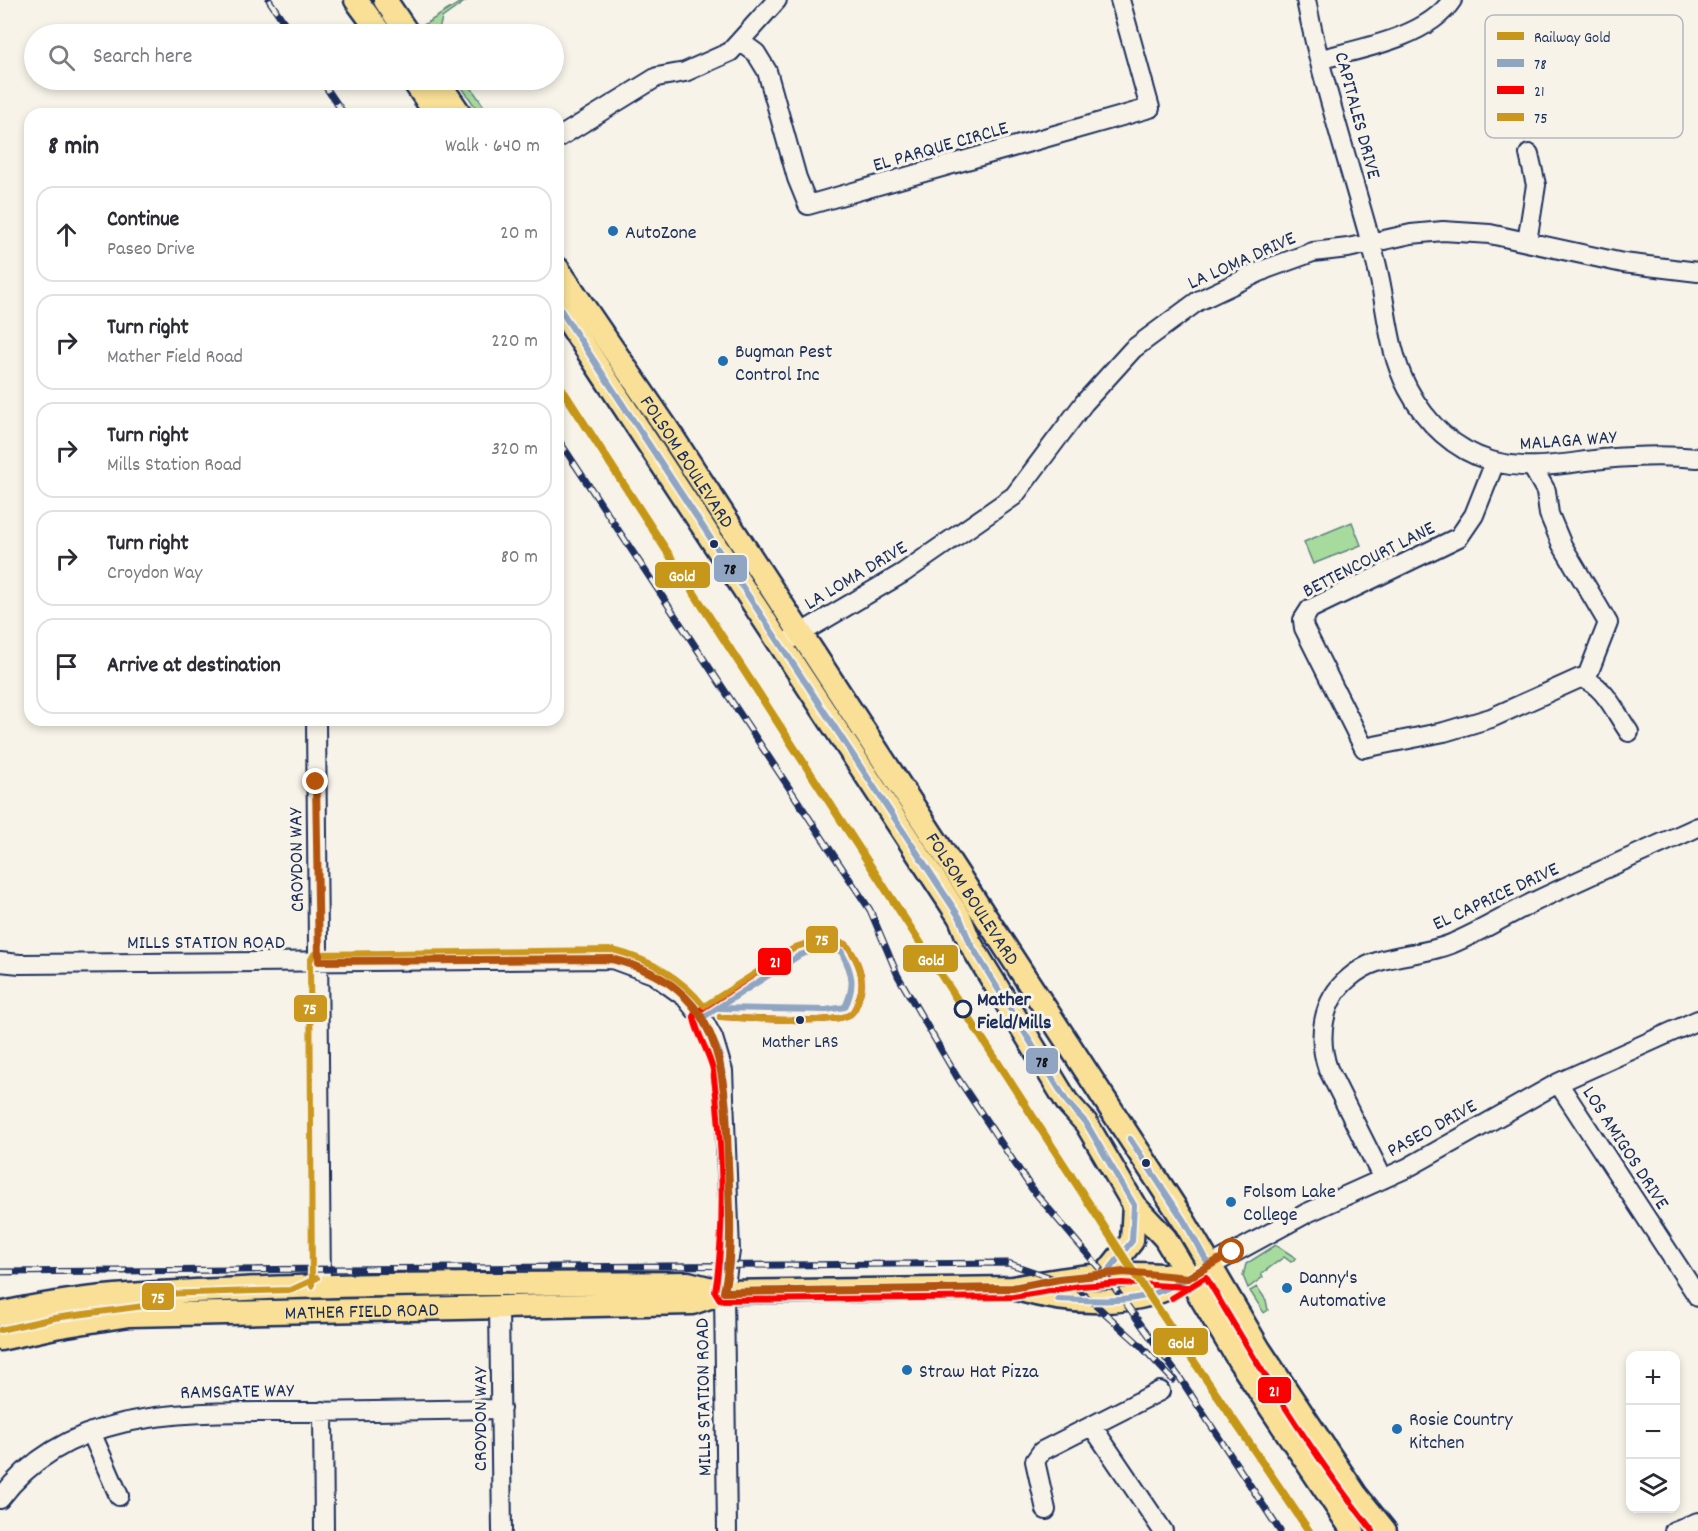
<!DOCTYPE html>
<meta charset="utf-8">
<style>
:root{--surface:#fff;--page:#f7f7f7;--text:#2b2b33;--muted:#7c7c81;--line:#e1e1e2}
body{margin:0;font-family:Dekko,sans-serif;background:var(--page);color:var(--text)}
.controls{position:absolute;right:18px;bottom:18px;display:grid;overflow:hidden;border-radius:12px;box-shadow:0 3px 9px #0003}
.controls button{width:54px;height:54px;display:grid;place-items:center;padding:0;border:0;border-bottom:2px solid var(--line);background:var(--surface);color:var(--text);font:30px sans-serif}
.stop{position:absolute;width:18px;height:18px;margin:-14px;border:4px solid #b45309;border-radius:50%;background:#fff}
.stop.end{background:#b45309;border-color:#fff;box-shadow:0 2px 6px #0008}
.list{margin:0;padding:0;list-style:none}
h2{display:flex;justify-content:space-between;align-items:center;height:78px;margin:0;padding:0 24px;font-size:26px}
h2 small{font-size:20px;font-weight:400;color:var(--muted)}
.list li{display:grid;grid-template-columns:39px 1fr auto;gap:18px;align-items:center;box-sizing:border-box;height:96px;margin:0 12px 12px;padding:0 12px;border:2px solid var(--line);border-radius:18px}
.list b{display:block;font-size:22px;white-space:nowrap}
.list p{margin:0;font-size:20px;white-space:nowrap;color:var(--muted)}
.list em{font-size:20px;font-style:normal;color:var(--muted)}
.icon{flex:none;width:33px;height:33px;fill:none;stroke:currentColor;stroke-width:2;stroke-linecap:round;stroke-linejoin:round}
.map{position:relative;flex:none;width:1698px;height:1531px;overflow:hidden}
.search{position:absolute;background:var(--surface);box-shadow:0 3px 9px #0003;left:24px;top:24px;width:540px;height:66px;display:flex;align-items:center;gap:15px;box-sizing:border-box;padding:0 21px;border-radius:33px;color:var(--muted);font-size:22px}
.panel{position:absolute;background:var(--surface);box-shadow:0 3px 9px #0003;left:24px;top:108px;width:540px;height:618px;border-radius:18px}
.map>svg:first-child{display:block}
.green{fill:#a7db9e;stroke:#61857e;stroke-width:1.5}
.lines{fill:none;stroke-linecap:round;stroke-linejoin:round}
.minor-casing{stroke:#1b2f5e;stroke-width:22}
.major-casing{stroke:#1b2f5e;stroke-width:27}
.minor{stroke:#f7f3e8;stroke-width:18}
.major{stroke:#f9e096;stroke-width:22}
.rail-casing{stroke:#1b2f5e;stroke-width:7}
.rail{stroke:#f7f3e8;stroke-width:4.5;stroke-dasharray:14;stroke-linecap:butt}
.bus-1-casing{stroke:#f7f3e8;stroke-width:10}
.bus-2-casing{stroke:#f7f3e8;stroke-width:10}
.bus-3-casing{stroke:#f7f3e8;stroke-width:10}
.bus-1{stroke:#90a5c2;stroke-width:6}
.bus-2{stroke:#fa0000;stroke-width:6}
.bus-3{stroke:#cb971e;stroke-width:6}
.rail-1-casing{stroke:#f7f3e8;stroke-width:12}
.rail-1{stroke:#c69718;stroke-width:8}
.route{stroke:#b45309;stroke-width:8}
.poi-dot{fill:#1f6fb2;stroke:#f7f3e8;stroke-width:2}
.bus-dot{fill:#1b2f5e;stroke:#f7f3e8;stroke-width:2}
.stop-dot{fill:#f7f3e8;stroke:#1b2f5e;stroke-width:3}
.labels{text-anchor:middle;stroke-width:6;stroke-linejoin:round;paint-order:stroke}
.bus-label{font-size:18px;fill:#1b2f5e;stroke:#f7f3e8}
.street-label{font-size:20px;fill:#1b2f5e;stroke:#f7f3e8}
.poi-label{font-size:20px;fill:#1b2f5e;stroke:#f7f3e8;text-anchor:start}
.stop-label{font-size:20px;font-weight:bold;fill:#1b2f5e;stroke:#f7f3e8;text-anchor:start}
.key{fill:#f7f3e8;stroke:#b5b8bf;stroke-width:1.5}
.key-label{font-size:16px;fill:#1b2f5e}
.line-badge{stroke:#f7f3e8;stroke-width:2}
.badge-label{font-size:16px;text-anchor:middle;font-weight:bold;fill:#fff}
.pale-badge-label{font-size:16px;text-anchor:middle;font-weight:bold;fill:#111}
</style>
<div class="map">
<svg width="1698" height="1531" viewBox="0 0 1698 1531">
<rect width="100%" height="100%" fill="#f7f3e8"/>
<filter id="ink" filterUnits="userSpaceOnUse"><feTurbulence type="fractalNoise" baseFrequency=".0167" numOctaves="2"/><feDisplacementMap in="SourceGraphic" scale="12" xChannelSelector="R" yChannelSelector="G"/><feConvolveMatrix kernelMatrix="1 2 1 2 8 2 1 2 1" color-interpolation-filters="sRGB"/></filter>
<g filter="url(#ink)">
<path class="green" d="M464,0H467L442,18L438,34H428L422,26Z
M457,80H466L485,108L486,114H480Z
M1352,522L1361,545L1313,564L1304,542Z
M1276,1245L1296,1258L1291,1262L1284,1257L1261,1274L1263,1277L1248,1288L1243,1276L1246,1264Z
M1257,1287L1266,1300L1268,1310L1264,1313L1250,1291Z"/>
<g class="lines">
<defs>
<path id="minor" d="M1306,0C1323,89 1353,175 1376,262C1387,304 1387,350 1408,389C1426,423 1454,450 1491,461C1530,472 1564,463 1603,459C1635,456 1666,455 1698,458
M741,42L756,53L767,71L797,178L808,205L1150,108L1120,0
M1321,59C1360,49 1428,37 1452,0
M558,138L657,77L685,72L730,52L777,0
M1527,242L1536,185L1529,154
M1495,462L1474,515L1459,537L1310,609L1303,620L1304,628L1364,748L1444,732L1491,718L1580,678C1604,683 1616,714 1629,732
M1533,468L1546,491L1549,514L1562,545L1608,623L1586,679
M791,639L903,573L1014,496L1084,403L1133,349L1198,301L1266,269L1313,252L1348,248L1411,234L1443,231L1490,234L1623,263L1698,272
M316,720L321,1286
M0,962L20,964L612,959L653,974L685,997L702,1018L713,1038L723,1071L730,1251L724,1292L727,1531
M1558,1083L1698,1297
M1383,1179L1328,1069C1317,1038 1322,1000 1349,978C1378,952 1416,958 1451,944C1482,931 1510,913 1540,899C1592,874 1645,851 1698,827
M1188,1278L1307,1213L1407,1168L1558,1083L1698,1020
M499,1307L502,1531
M323,1411L324,1531
M1092,1426L1163,1531
M91,1432L119,1496
M0,1499C73,1401 201,1413 310,1412C374,1411 438,1410 501,1409
M1046,1510L1035,1461L1042,1451L1160,1391
M1674,1531L1698,1522"/>
<g id="major">
<path d="M356,0L381,34"/>
<path d="M385,0L408,34"/>
<path d="M413,80L436,114"/>
<path d="M437,80L460,114"/>
<path id="s1" d="M558,269L666,427L1184,1221L1259,1349L1356,1495L1385,1531"/>
<path d="M558,306L960,918L970,943L1067,1102L1086,1123L1134,1205L1165,1238L1240,1362L1353,1531"/>
<path d="M1105,1275L1132,1241L1134,1205"/>
<path d="M1016,1289C1072,1305 1137,1309 1188,1278"/>
<path d="M0,1314C88,1293 176,1292 266,1288C406,1283 548,1284 688,1283L724,1292L1013,1288C1073,1276 1128,1269 1188,1278"/>
<path id="s2" d="M0,1339L55,1327L129,1315L692,1303L724,1292"/>
</g>
</defs>
<use href="#minor" class="minor-casing"/>
<use href="#major" class="major-casing"/>
<use href="#minor" class="minor"/>
<use href="#major" class="major"/>
<defs>
<path id="rail" d="M269,0L292,34
M321,80L344,114
M558,439L870,910L898,976L957,1077L1032,1189L1105,1275L1180,1378L1280,1531
M0,1272L1008,1263L1075,1286L1141,1346L1173,1380"/>
</defs>
<use href="#rail" class="rail-casing"/>
<use href="#rail" class="rail"/>
<defs>
<path id="bus-1" d="M558,306L960,918L970,943L1067,1102L1086,1123L1134,1205L1132,1241L1105,1275L1059,1279L1013,1288L724,1292L730,1264L727,1108L719,1052L702,1018L800,955L820,948L841,951C852,972 856,985 845,1007L826,1010L720,1008
M1058,1299C1129,1302 1147,1304 1209,1265L1184,1221L1130,1139"/>
<path id="bus-2" d="M720,1017C746,1018 829,1025 849,1015C856,1012 859,998 861,991C864,974 856,957 846,944L820,939L796,947L694,1014C692,1024 710,1054 713,1070C722,1136 726,1227 715,1292L720,1300L1013,1297L1080,1286L1122,1283L1187,1287
M1172,1298L1206,1277C1257,1364 1310,1452 1373,1531"/>
<path id="bus-3" d="M312,1286L310,961L314,954L613,950C648,959 681,977 704,1006L796,947L820,939L846,944C856,957 864,974 861,991C859,998 856,1012 849,1015C829,1025 746,1018 720,1017
M0,1330L54,1318L144,1306L162,1294L291,1290L317,1278"/>
</defs>
<use href="#bus-1" class="bus-1-casing"/>
<use href="#bus-2" class="bus-2-casing"/>
<use href="#bus-3" class="bus-3-casing"/>
<use href="#bus-1" class="bus-1"/>
<use href="#bus-2" class="bus-2"/>
<use href="#bus-3" class="bus-3"/>
<defs>
<path id="rail-1" d="M558,383L1134,1273L1309,1531"/>
</defs>
<use href="#rail-1" class="rail-1-casing"/>
<use href="#rail-1" class="rail-1"/>
</g>
</g>
<g class="lines" filter="url(#ink)">
<path class="route" d="M316,782L319,961L612,959C724,987 725,1068 728,1164C730,1207 733,1250 724,1292L1013,1288L1059,1279L1124,1272L1188,1278L1232,1252"/>
</g>
<g class="poi-dot">
<circle cx="613" cy="231" r="6"/>
<circle cx="723" cy="361" r="6"/>
<circle cx="1231" cy="1202" r="6"/>
<circle cx="1287" cy="1288" r="6"/>
<circle cx="907" cy="1370" r="6"/>
<circle cx="1397" cy="1429" r="6"/>
</g>
<g class="bus-dot">
<circle cx="714" cy="544" r="5"/>
<circle cx="800" cy="1020" r="5"/>
<circle cx="1146" cy="1163" r="5"/>
</g>
<circle class="stop-dot" cx="963" cy="1009" r="8"/>
<g class="labels">
<g class="bus-label">
<text x="800" y="1047">Mather LRS</text>
</g>
<g class="street-label">
<text transform="translate(1359 115) rotate(75)" y="7">CAPITALES DRIVE</text>
<text transform="translate(940 145) rotate(-16)" y="7">EL PARQUE CIRCLE</text>
<text transform="translate(1241 259) rotate(-24)" y="7">LA LOMA DRIVE</text>
<text transform="translate(1568 439) rotate(-4)" y="7">MALAGA WAY</text>
<text dy="7" stroke="none"><textPath href="#s1" startOffset="232">FOLSOM BOULEVARD</textPath></text>
<text transform="translate(1368 558) rotate(-27)" y="7">BETTENCOURT LANE</text>
<text transform="translate(855 574) rotate(-31)" y="7">LA LOMA DRIVE</text>
<text transform="translate(295 860) rotate(-91)" y="7">CROYDON WAY</text>
<text transform="translate(1495 895) rotate(-25)" y="7">EL CAPRICE DRIVE</text>
<text dy="7" stroke="none"><textPath href="#s1" startOffset="754">FOLSOM BOULEVARD</textPath></text>
<text x="206" y="948">MILLS STATION ROAD</text>
<text transform="translate(1431 1127) rotate(-29)" y="7">PASEO DRIVE</text>
<text transform="translate(1627 1147) rotate(57)" y="7">LOS AMIGOS DRIVE</text>
<text dy="7" stroke="none"><textPath href="#s2" startOffset="364">MATHER FIELD ROAD</textPath></text>
<text transform="translate(237 1390) rotate(-1)" y="7">RAMSGATE WAY</text>
<text transform="translate(702 1397) rotate(-91)" y="7">MILLS STATION ROAD</text>
<text transform="translate(479 1419) rotate(-90)" y="7">CROYDON WAY</text>
</g>
<g class="poi-label">
<text x="625" y="238">AutoZone</text>
<text x="735" y="357">Bugman Pest<tspan x="735" dy="23">Control Inc</tspan></text>
<text x="1243" y="1197">Folsom Lake<tspan x="1243" dy="23">College</tspan></text>
<text x="1299" y="1283">Danny's<tspan x="1299" dy="23">Automative</tspan></text>
<text x="919" y="1377">Straw Hat Pizza</text>
<text x="1409" y="1425">Rosie Country<tspan x="1409" dy="23">Kitchen</tspan></text>
</g>
<g class="stop-label">
<text x="977" y="1005">Mather<tspan x="977" dy="23">Field/Mills</tspan></text>
</g>
</g>
<rect x="1485" y="15" width="198" height="123" rx="9" class="key"/>
<rect x="1497" y="32" width="27" height="8" fill="#c69718"/>
<rect x="1497" y="59" width="27" height="8" fill="#90a5c2"/>
<rect x="1497" y="86" width="27" height="8" fill="#fa0000"/>
<rect x="1497" y="113" width="27" height="8" fill="#cb971e"/>
<g class="key-label">
<text x="1534" y="42">Railway Gold</text>
<text x="1534" y="69">78</text>
<text x="1534" y="96">21</text>
<text x="1534" y="123">75</text>
</g>
<g class="line-badge">
<rect x="713" y="554" width="35" height="29" rx="6" fill="#90a5c2"/>
<rect x="654" y="561" width="57" height="28" rx="6" fill="#c69718"/>
<rect x="805" y="925" width="34" height="29" rx="6" fill="#cb971e"/>
<rect x="902" y="944" width="57" height="29" rx="6" fill="#c69718"/>
<rect x="757" y="947" width="35" height="29" rx="6" fill="#fa0000"/>
<rect x="293" y="994" width="35" height="29" rx="6" fill="#cb971e"/>
<rect x="1025" y="1047" width="34" height="28" rx="6" fill="#90a5c2"/>
<rect x="141" y="1282" width="34" height="29" rx="6" fill="#cb971e"/>
<rect x="1152" y="1327" width="57" height="29" rx="6" fill="#c69718"/>
<rect x="1257" y="1376" width="35" height="28" rx="6" fill="#fa0000"/>
</g>
<g class="badge-label">
<text x="682" y="581">Gold</text>
<text x="822" y="945">75</text>
<text x="931" y="965">Gold</text>
<text x="775" y="967">21</text>
<text x="310" y="1014">75</text>
<text x="158" y="1303">75</text>
<text x="1181" y="1348">Gold</text>
<text x="1274" y="1396">21</text>
</g>
<g class="pale-badge-label">
<text x="730" y="574">78</text>
<text x="1042" y="1067">78</text>
</g>
</svg>
<div class="controls">
<button>+</button>
<button>−</button>
<button><svg class="icon" aria-label="layers" viewBox="0 0 24 24"><path d="M12 4l9 5-9 5-9-5zM3 14l9 5 9-5"/></svg></button>
</div>
<div class="stop" style="left:1232px;top:1252px"></div>
<div class="stop end" style="left:316px;top:782px"></div>
<div class="search"><svg class="icon" aria-label="search" viewBox="0 0 24 24"><circle cx="10" cy="10" r="6"/><path d="M15 15l6 6"/></svg>Search here</div>
<section class="panel">
<h2>8 min<small>Walk · 640 m</small></h2>
<ul class="list">
<li><svg class="icon" aria-label="ahead" viewBox="0 0 24 24"><path d="M12 20V5M6 11l6-6 6 6"/></svg><div><b>Continue</b><p>Paseo Drive</p></div><em>20 m</em></li>
<li><svg class="icon" aria-label="right" viewBox="0 0 24 24"><path d="M7 20v-9h11M14 6l5 5-5 5"/></svg><div><b>Turn right</b><p>Mather Field Road</p></div><em>220 m</em></li>
<li><svg class="icon" aria-label="right" viewBox="0 0 24 24"><path d="M7 20v-9h11M14 6l5 5-5 5"/></svg><div><b>Turn right</b><p>Mills Station Road</p></div><em>320 m</em></li>
<li><svg class="icon" aria-label="right" viewBox="0 0 24 24"><path d="M7 20v-9h11M14 6l5 5-5 5"/></svg><div><b>Turn right</b><p>Croydon Way</p></div><em>80 m</em></li>
<li><svg class="icon" aria-label="arrive" viewBox="0 0 24 24"><path d="M6 21V4h12l-3 4 3 4H6"/></svg><div><b>Arrive at destination</b></div></li>
</ul>
</section>
</div>
